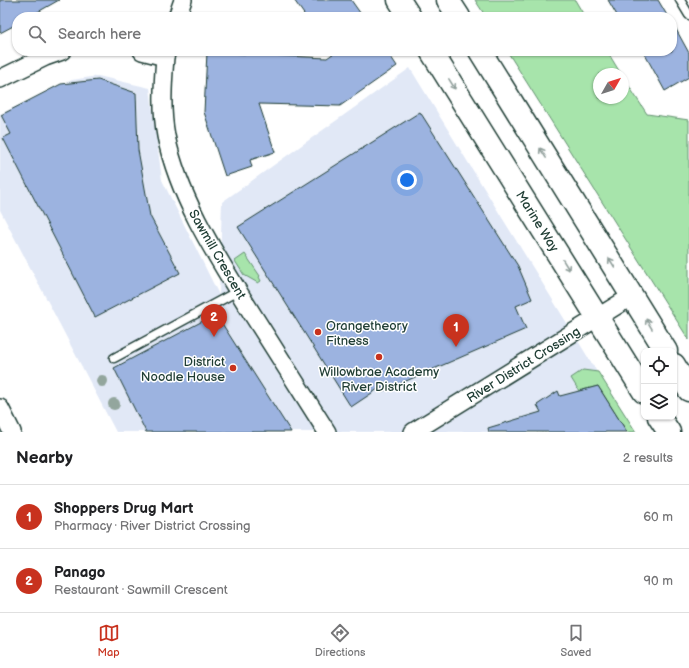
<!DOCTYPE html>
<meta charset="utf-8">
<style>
:root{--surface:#fff;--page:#f2f2f2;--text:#202124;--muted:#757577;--line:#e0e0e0;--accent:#c8321e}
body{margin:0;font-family:"Balsamiq Sans",sans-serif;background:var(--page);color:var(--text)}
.controls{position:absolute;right:12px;bottom:12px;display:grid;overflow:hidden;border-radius:8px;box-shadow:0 1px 3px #0004}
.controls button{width:36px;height:36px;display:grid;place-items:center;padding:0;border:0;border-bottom:1px solid var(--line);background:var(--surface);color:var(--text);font:20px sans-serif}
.compass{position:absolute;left:593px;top:68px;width:36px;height:36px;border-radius:50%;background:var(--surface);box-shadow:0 1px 3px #0004;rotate:51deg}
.you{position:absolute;left:407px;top:180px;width:14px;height:14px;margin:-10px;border:3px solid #fff;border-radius:50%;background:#1a73e8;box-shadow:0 0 0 6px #1a73e833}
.badge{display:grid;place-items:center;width:26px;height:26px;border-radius:50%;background:var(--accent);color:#fff;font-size:13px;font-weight:700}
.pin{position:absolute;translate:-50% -33px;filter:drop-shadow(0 1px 2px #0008)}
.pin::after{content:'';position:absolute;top:21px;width:14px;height:12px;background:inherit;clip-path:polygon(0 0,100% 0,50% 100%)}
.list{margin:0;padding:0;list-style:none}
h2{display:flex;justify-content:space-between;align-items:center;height:52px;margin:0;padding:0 16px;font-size:17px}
h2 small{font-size:13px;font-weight:400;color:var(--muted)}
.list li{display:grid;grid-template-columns:26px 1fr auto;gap:12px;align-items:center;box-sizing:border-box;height:64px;padding:0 16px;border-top:1px solid var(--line)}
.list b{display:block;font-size:15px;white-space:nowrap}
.list p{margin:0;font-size:13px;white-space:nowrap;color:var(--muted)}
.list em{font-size:13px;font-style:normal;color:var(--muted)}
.icon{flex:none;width:22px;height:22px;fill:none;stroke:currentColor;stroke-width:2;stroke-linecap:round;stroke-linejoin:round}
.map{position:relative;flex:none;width:689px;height:432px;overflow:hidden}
.search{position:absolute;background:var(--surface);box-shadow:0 1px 3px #0004;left:12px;right:12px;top:12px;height:44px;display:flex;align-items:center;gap:10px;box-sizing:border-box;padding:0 14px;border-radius:16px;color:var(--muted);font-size:15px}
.sheet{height:180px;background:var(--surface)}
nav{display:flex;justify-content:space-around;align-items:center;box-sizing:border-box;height:56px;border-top:1px solid var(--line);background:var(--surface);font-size:11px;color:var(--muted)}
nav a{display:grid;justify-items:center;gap:2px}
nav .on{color:var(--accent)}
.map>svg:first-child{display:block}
.built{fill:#e1e8f6}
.green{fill:#a7e4ab;stroke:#639070}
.building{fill:#9cb3e0;stroke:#1f3d34}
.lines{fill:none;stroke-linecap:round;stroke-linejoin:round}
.service-casing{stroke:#1f3d34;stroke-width:11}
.minor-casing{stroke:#1f3d34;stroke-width:20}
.primary-casing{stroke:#1f3d34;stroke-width:25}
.service{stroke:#fff;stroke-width:8}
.minor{stroke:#fff;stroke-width:17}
.primary{stroke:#fff;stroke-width:22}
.tree{fill:#93a69d}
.oneway{stroke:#8f9e9a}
.poi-dot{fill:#c8321e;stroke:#fff;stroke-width:1.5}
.labels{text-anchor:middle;stroke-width:3;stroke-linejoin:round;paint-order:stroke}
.street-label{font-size:13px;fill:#1f3d34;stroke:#fff}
.poi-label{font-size:13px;fill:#1f3d34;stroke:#fff;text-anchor:start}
</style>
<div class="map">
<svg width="689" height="432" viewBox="0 0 689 432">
<rect width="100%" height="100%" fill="#fff"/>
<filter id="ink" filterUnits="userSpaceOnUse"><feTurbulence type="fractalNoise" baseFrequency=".025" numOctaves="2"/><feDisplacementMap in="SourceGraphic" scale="8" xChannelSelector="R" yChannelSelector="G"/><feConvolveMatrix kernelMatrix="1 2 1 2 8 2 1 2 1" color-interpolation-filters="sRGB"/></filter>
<g filter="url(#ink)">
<path class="built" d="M410,68L634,432H116L0,210V114L72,80L98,76L150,88L162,180L219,295L222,202Z"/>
<path class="green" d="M475,0H575L585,17H486Z
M507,51H607L621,74H599V98H623V77L647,114L689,120V340Z
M245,254L260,276L259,277L261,281L258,283L244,275L235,261Z
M583,370L598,372L636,432H627L598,386L579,391L571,378Z"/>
<path class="building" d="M0,0H59L29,17H17V24L0,33Z
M294,0H351L363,17H306Z
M608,0H658L668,17H618Z
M672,22L689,53V77L665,91L643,51H672Z
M337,51H387L397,66L340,106L259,104L275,152L250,160L252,167L225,176L204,112L207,52L327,58Z
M98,80L136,93L138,150L150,216L180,273L95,317L3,138L11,134L1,115L61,84Z
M420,112L518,266L532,299L516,306L526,329L383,391L381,387L351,407L238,227Z
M216,314L282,418L291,432H146L114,368Z
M598,386L627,432H489L488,428L541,412L537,405L558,391L560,396Z"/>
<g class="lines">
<defs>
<path id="service" d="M680,0L689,15
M114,358L238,291"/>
<path id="minor" d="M177,17L183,0
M142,51L165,57
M167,51L165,57C163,83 161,110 166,136C179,199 217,257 251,312C276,352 302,392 327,432
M0,79L45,57L62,51
M0,408L12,432
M413,432L632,296"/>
<path id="primary" d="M399,0L410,17
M448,0L459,17
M431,51L644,392
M480,51L666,351
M674,365L689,390
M659,417L669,432"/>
</defs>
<use href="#service" class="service-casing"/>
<use href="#minor" class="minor-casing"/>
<use href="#primary" class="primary-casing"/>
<use href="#service" class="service"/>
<use href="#minor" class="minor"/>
<use href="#primary" class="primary"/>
</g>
<g class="tree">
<circle cx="102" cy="381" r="6"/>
<circle cx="114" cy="404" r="6"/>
</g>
<defs><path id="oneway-shaft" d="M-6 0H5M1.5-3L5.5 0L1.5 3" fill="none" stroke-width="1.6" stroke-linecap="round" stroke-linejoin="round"/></defs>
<g class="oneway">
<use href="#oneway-shaft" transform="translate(452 84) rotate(58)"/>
<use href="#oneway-shaft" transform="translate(543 153) rotate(-122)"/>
<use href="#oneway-shaft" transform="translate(612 263) rotate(-122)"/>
<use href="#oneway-shaft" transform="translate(566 265) rotate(58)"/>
<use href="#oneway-shaft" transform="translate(649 324) rotate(-121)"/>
</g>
</g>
<g class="poi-dot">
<circle cx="318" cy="332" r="4"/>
<circle cx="379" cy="357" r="4"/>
<circle cx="233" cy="368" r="4"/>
</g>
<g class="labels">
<g class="street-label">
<text transform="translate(538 221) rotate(58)" y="5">Marine Way</text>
<text transform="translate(218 254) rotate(60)" y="5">Sawmill Crescent</text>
<text transform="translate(523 364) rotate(-32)" y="5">River District Crossing</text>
</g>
<g class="poi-label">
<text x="326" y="330">Orangetheory<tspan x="326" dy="15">Fitness</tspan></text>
<text x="225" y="366" text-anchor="end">District<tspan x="225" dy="15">Noodle House</tspan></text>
<text x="379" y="376" text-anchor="middle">Willowbrae Academy<tspan x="379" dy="15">River District</tspan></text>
</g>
</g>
</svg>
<div class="controls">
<button><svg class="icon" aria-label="locate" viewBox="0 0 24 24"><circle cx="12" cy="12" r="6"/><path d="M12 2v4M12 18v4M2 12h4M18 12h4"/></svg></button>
<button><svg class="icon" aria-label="layers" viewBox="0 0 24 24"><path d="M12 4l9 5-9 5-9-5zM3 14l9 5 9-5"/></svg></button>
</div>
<svg class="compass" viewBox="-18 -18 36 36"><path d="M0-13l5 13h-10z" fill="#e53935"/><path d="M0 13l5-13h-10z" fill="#757577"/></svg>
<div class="you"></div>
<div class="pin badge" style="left:456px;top:347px">1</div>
<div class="pin badge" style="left:214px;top:337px">2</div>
<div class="search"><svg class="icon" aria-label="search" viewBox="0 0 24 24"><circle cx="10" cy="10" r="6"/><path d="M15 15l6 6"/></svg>Search here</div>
</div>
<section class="sheet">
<h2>Nearby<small>2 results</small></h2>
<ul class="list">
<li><span class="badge">1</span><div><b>Shoppers Drug Mart</b><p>Pharmacy · River District Crossing</p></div><em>60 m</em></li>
<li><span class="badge">2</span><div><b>Panago</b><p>Restaurant · Sawmill Crescent</p></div><em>90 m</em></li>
</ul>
</section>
<nav>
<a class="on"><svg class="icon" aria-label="map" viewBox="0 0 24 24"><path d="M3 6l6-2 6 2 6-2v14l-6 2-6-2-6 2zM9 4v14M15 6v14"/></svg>Map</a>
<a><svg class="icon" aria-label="directions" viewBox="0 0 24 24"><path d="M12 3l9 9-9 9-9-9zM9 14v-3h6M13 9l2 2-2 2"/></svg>Directions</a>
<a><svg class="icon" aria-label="saved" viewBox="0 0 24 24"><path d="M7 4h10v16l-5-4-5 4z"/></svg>Saved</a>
</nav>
